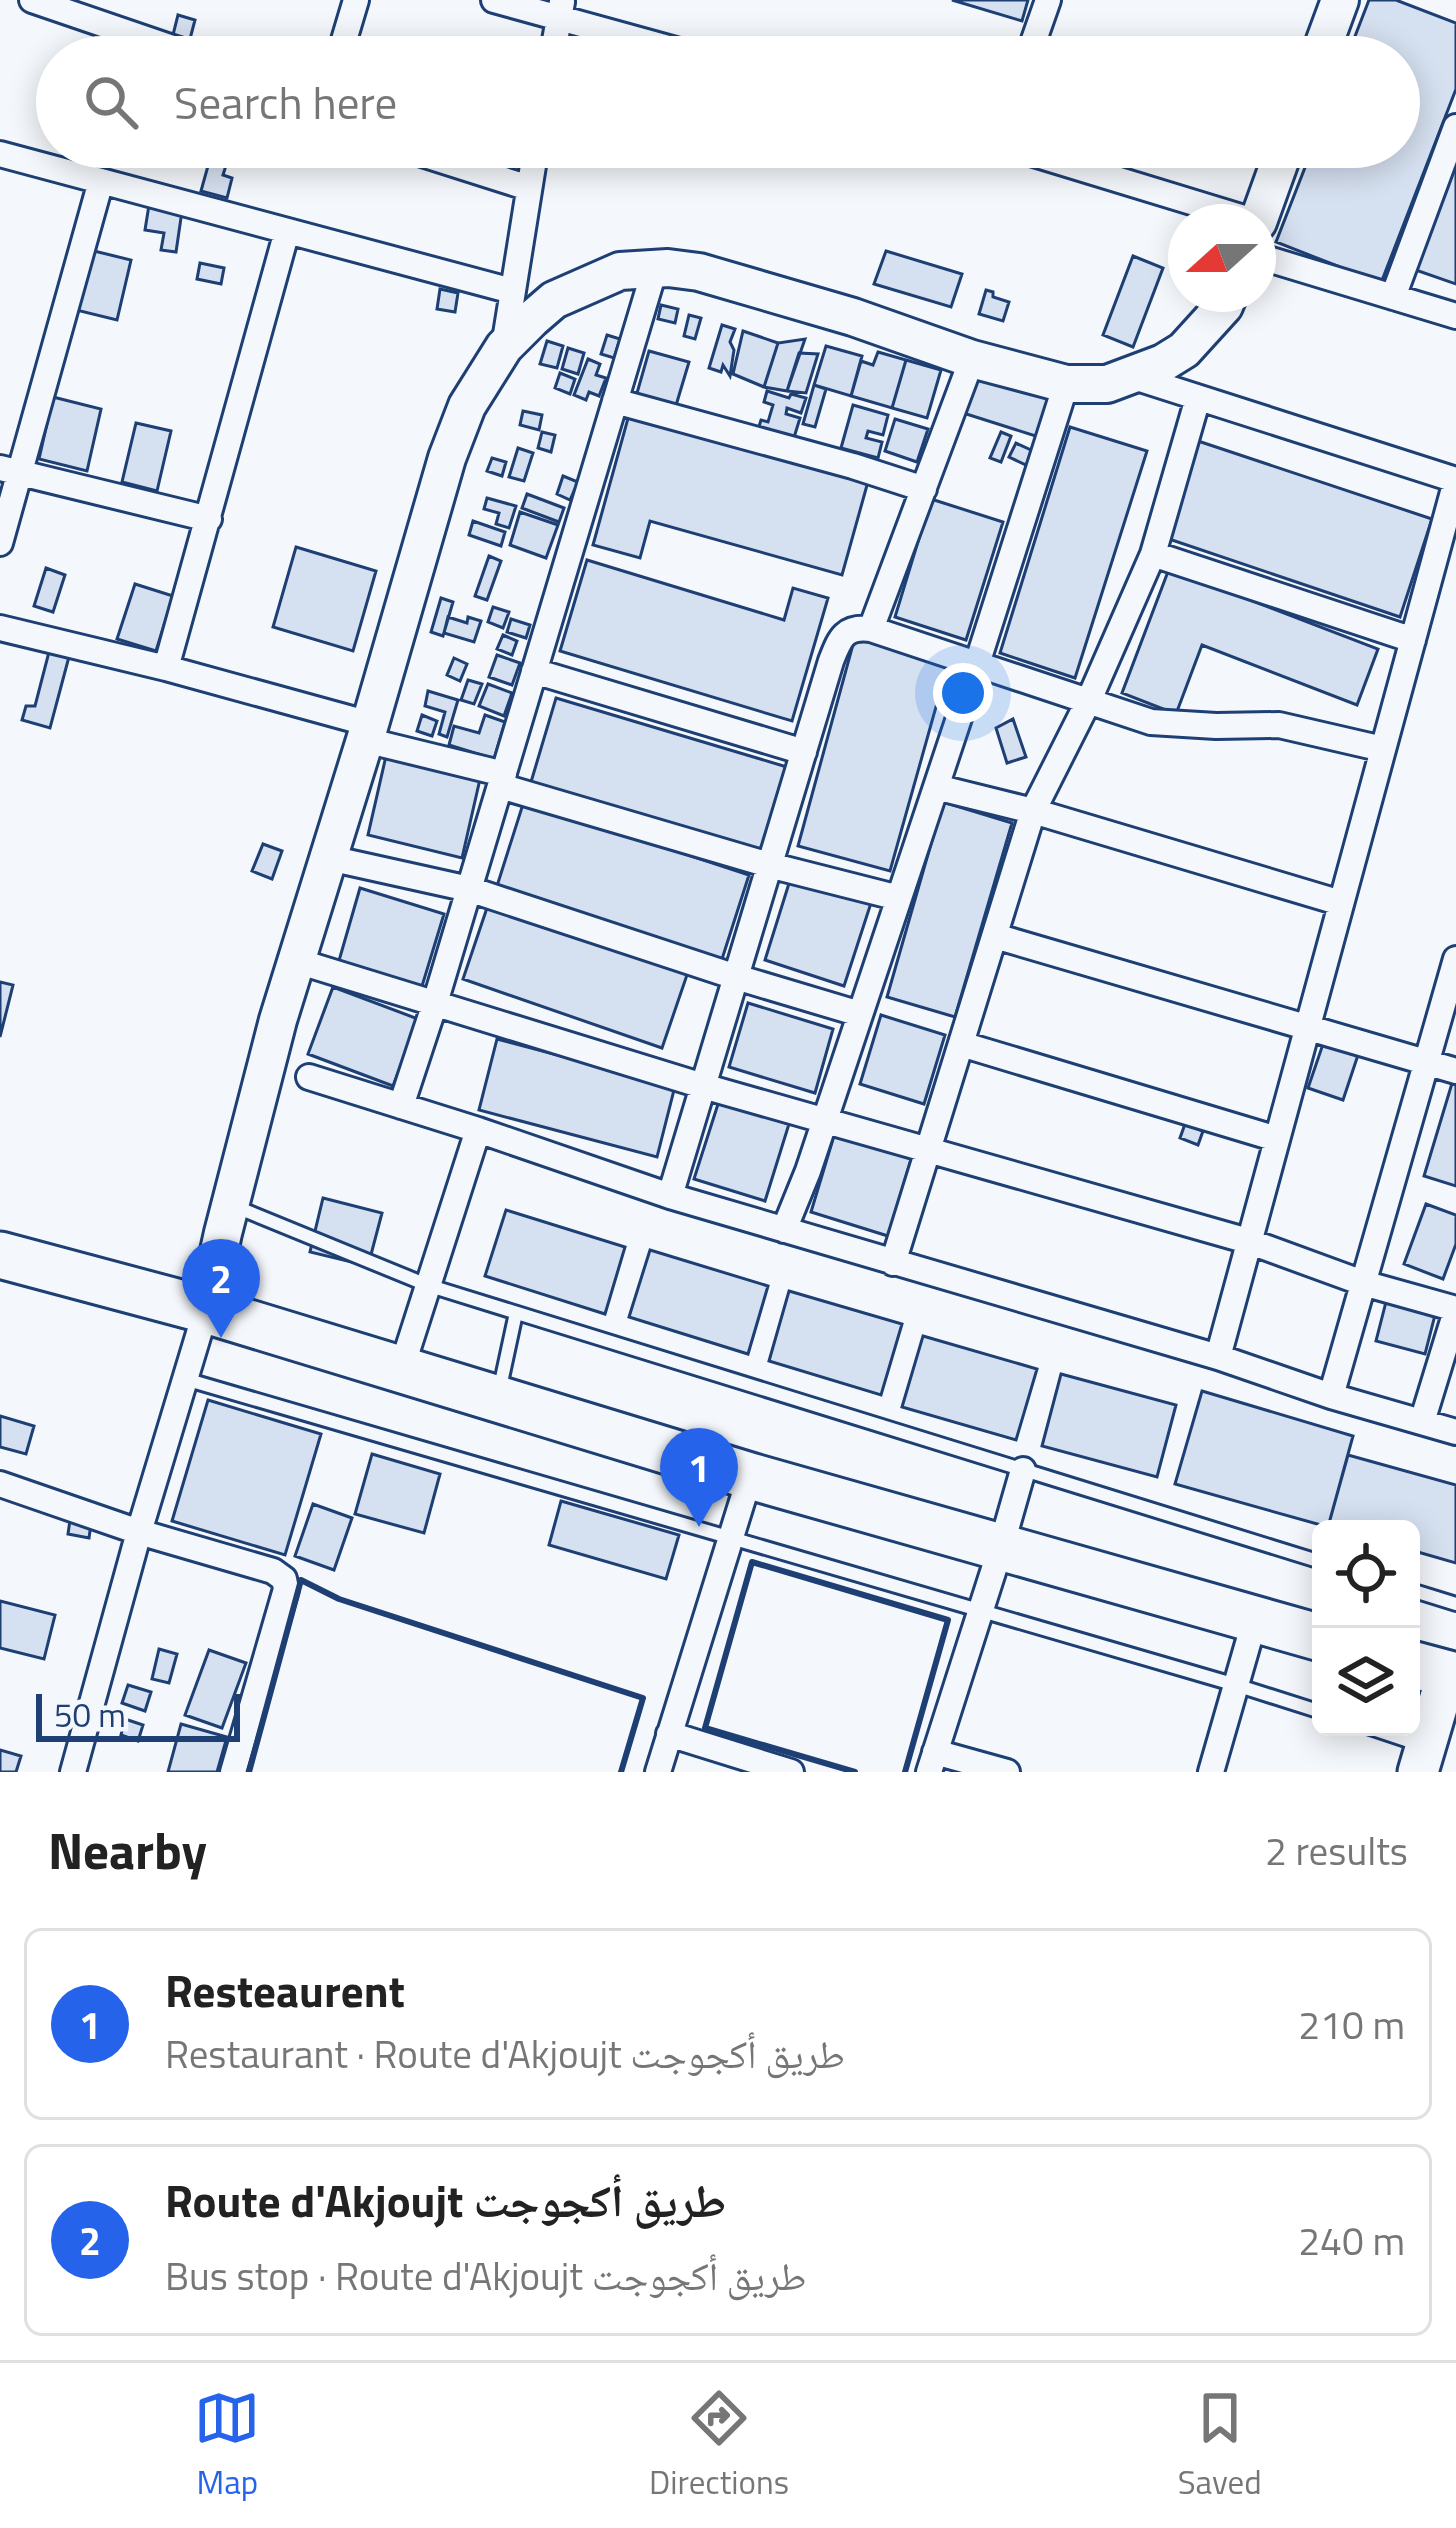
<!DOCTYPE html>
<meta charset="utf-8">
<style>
:root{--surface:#fff;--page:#f2f2f2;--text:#222;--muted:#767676;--line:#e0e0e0;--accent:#2563eb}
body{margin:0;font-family:"Titillium Web","Noto Naskh Arabic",sans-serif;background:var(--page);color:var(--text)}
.controls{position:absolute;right:36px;bottom:36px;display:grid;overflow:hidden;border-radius:18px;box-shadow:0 6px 30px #0003}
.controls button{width:108px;height:108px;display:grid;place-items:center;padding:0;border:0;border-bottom:3px solid var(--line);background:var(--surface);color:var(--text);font:60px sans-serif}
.compass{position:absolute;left:1168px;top:204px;width:108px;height:108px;border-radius:50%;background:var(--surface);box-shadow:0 6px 30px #0003;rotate:249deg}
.scale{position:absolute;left:36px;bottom:30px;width:204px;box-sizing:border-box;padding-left:12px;border:6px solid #1d3f73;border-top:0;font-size:33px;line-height:42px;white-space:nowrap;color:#1d3f73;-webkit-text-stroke:9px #f4f7fb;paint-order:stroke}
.you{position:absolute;left:963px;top:693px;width:42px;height:42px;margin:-30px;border:9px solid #fff;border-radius:50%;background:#1a73e8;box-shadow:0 0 0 18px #1a73e833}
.badge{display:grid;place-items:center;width:78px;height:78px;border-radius:50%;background:var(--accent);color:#fff;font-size:39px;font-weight:700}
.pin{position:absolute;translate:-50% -99px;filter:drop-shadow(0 3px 6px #0008)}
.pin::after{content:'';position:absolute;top:63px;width:42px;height:36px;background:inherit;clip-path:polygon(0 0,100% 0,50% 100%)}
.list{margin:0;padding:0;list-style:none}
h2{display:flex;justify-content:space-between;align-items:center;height:156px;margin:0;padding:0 48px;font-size:51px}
h2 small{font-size:39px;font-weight:400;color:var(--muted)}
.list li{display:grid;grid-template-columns:78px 1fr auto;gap:36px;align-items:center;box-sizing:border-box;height:192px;margin:0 24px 24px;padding:0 24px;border:3px solid var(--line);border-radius:18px}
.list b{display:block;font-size:45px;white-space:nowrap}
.list p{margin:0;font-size:39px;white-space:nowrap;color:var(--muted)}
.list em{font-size:39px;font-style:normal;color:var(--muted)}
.icon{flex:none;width:66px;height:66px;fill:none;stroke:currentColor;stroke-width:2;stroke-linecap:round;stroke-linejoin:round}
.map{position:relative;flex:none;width:1456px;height:1772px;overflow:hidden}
.search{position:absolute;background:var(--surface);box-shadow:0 6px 30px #0003;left:36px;right:36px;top:36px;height:132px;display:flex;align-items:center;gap:30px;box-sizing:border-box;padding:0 42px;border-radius:66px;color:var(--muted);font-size:45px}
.sheet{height:588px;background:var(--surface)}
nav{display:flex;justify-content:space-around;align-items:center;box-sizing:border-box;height:168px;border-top:3px solid var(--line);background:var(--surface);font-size:33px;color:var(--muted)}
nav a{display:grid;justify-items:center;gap:6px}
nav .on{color:var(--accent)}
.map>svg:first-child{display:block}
.building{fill:#d5e0f0;stroke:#1d3f73;stroke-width:3}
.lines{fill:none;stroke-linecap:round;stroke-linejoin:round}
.lane-casing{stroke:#1d3f73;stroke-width:18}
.street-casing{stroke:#1d3f73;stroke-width:30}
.secondary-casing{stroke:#1d3f73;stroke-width:42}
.primary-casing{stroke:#1d3f73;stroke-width:45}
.highway-casing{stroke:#1d3f73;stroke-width:51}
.lane{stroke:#f4f7fb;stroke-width:12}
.street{stroke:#f4f7fb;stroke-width:24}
.secondary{stroke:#f4f7fb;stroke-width:36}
.primary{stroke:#f4f7fb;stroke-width:39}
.highway{stroke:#f4f7fb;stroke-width:45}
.wall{stroke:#1d3f73;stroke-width:6}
</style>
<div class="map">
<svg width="1456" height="1772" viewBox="0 0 1456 1772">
<rect width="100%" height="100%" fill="#f4f7fb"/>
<path class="building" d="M952,0H1028L1022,21Z
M1369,0H1396L1456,23V89L1381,283L1276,242L1313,147H1399V57H1347Z
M178,15L195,20L190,39L173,35Z
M1456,132V284L1410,268Z
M211,155L228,159L223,175L232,178L227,198L201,191Z
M149,205L182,211L176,252L161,250L164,233L145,230Z
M90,250L131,260L117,320L76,310Z
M886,251L962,274L951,307L874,284Z
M1133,256L1163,268L1133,347L1103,335Z
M200,263L224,268L221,284L197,279Z
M440,289L458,293L455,312L437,309Z
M986,290L993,292V297L1009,302L1003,321L979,314Z
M661,305L678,309L675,323L658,319Z
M689,315L701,318L695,339L684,336Z
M722,325L735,329L730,342L734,350L730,376L723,365L721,372L709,368Z
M743,331L778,343L764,387L733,374Z
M607,335L620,339L614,358L601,354Z
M805,339L787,391L764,387L778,343Z
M547,341L563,346L557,368L540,364Z
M826,346L862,356L851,396L814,385Z
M568,348L584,353L578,374L562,369Z
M649,351L689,362L674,412L635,400Z
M878,352L906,360L892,408L851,396L861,361L873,365Z
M799,353L818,354L806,393L787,391Z
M588,359L600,364L596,375L606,378L599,396L589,392L586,400L574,395Z
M906,360L941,370L927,418L892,408Z
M560,373L575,379L570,394L555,388Z
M973,373L1054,399L1042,438L960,412Z
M814,385L826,389L815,427L803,424Z
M767,391L789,398L791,394L806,398L801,413L787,408L786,414L800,418L792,444L757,433L761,420L768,422L773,405L764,402Z
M53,397L101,409L87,471L39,459Z
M853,405L888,415L883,435L868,431L866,438L882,442L878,458L841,448Z
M523,411L542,415L539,430L520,425Z
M630,411L869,478L842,575L650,521L640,558L593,545Z
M895,419L928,429L917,462L885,451Z
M136,423L171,431L157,491L122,482Z
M1070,427L1147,451L1075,678L1000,653Z
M542,432L555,435L551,452L538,448Z
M1001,432L1011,436L1001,462L990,458Z
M1198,441L1432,519L1400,617L1166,538Z
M1016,443L1033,451L1026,465L1009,457Z
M518,448L533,453L524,481L509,477Z
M492,458L506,462L502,476L487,471Z
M563,476L578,482L570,500L557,494Z
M527,494L564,508L559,522L522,508Z
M487,498L516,506L509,528L496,524L499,513L484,509Z
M931,499L1003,522L966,640L895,617Z
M520,512L558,525L546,558L510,545Z
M473,521L505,532L501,546L469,535Z
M296,547L376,571L353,651L273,627Z
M489,556L501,561L487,600L475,596Z
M587,560L784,620L793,588L828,598L792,721L560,651Z
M46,568L65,575L53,612L34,606Z
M1169,569L1378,649L1357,705L1202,645L1176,714L1122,693Z
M135,584L173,596L156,651L117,639Z
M441,598L453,602L443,636L431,632Z
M493,607L509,612L503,628L488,622Z
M448,617L467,623L468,617L481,621L474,642L444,633Z
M511,619L530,625L526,638L507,632Z
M503,635L517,641L512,655L497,649Z
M855,637L948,664L890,871L798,846Z
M50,648L70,653L50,728L22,720L26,706H35Z
M497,655L520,663L512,685L489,677Z
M454,658L467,664L460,681L447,675Z
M468,680L482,684L474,704L461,700Z
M488,684L512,693L504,716L479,706Z
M428,691L458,700L447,737L439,734L445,712L425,706Z
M556,698L787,767L762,851L531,782Z
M422,715L437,721L432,736L417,731Z
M485,715L505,722L494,759L449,745L454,726L479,733Z
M1013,719L1026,757L1007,763L996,728Z
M386,756L480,779L462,858L368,835Z
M524,801L749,875L722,959L497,886Z
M943,802L1012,823L955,1017L887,997Z
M263,844L282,851L272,879L252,871Z
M791,877L871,903L844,986L765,960Z
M360,888L444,914L419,996L336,971Z
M489,902L688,972L662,1048L463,979Z
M0,982L13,985L0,1037Z
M333,987L418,1019L393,1086L308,1054Z
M748,1003L833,1029L815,1093L729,1067Z
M881,1015L945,1035L924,1104L860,1084Z
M497,1039L675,1086L657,1157L479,1110Z
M1323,1044L1358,1055L1343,1100L1308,1088Z
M1453,1080L1456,1081V1186L1424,1176Z
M719,1101L789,1124L765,1201L694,1179Z
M1185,1124L1203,1131L1198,1145L1180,1138Z
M836,1129L913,1153L888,1236L811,1212Z
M323,1198L382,1213L368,1266L310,1252Z
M1426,1204L1456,1215V1244L1443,1279L1404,1264Z
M506,1210L625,1247L605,1314L485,1276Z
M650,1250L768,1286L748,1354L629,1317Z
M789,1291L902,1324L881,1395L769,1361Z
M1387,1298L1436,1311L1425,1354L1376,1341Z
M923,1336L1037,1369L1016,1440L902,1407Z
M1061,1374L1176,1405L1157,1477L1042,1446Z
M1202,1391L1353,1436L1328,1527L1175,1484Z
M208,1400L321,1434L285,1555L172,1521Z
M0,1416L34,1426L26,1454L0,1447Z
M372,1454L440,1474L424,1533L355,1514Z
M1348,1455L1456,1485V1563L1411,1550V1529L1328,1527Z
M561,1501L679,1535L666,1579L549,1545Z
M313,1504L352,1518L334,1570L295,1556Z
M70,1520L91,1524L89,1538L68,1534Z
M0,1601L55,1615L44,1659L0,1648Z
M159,1649L177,1654L169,1683L152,1679Z
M209,1650L246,1663L222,1728L185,1715Z
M128,1685L151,1692L145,1711L122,1703Z
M125,1719L143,1725L138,1741L121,1735Z
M181,1724L227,1737L217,1772H168Z
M0,1750L21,1756L16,1772H0Z"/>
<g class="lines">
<defs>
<path id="lane" d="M234,1206L427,1285L1321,1562
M185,1379L1236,1685L1321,1712
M499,1392L516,1313
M1411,1590L1456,1604
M1367,1727L1418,1744"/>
<path id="street" d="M32,0L199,57
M494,0L701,57
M339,57L356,0
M552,57L562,2
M1028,57L1048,0
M400,147L529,188
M1011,147L1257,222
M0,154L512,291
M1258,256L1456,316
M1393,297L1456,127
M504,347L536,147
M1131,376L1456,480
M615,401L853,466L924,489
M0,468L209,519
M0,543L101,181
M1153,554L1413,640
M0,628L166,668L370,724
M871,629L972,359
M166,668L287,231
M534,671L804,752
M365,740L504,774
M500,786L769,865L899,898
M936,787L1033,811L1341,903
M329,858L469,889L736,977L860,1014
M995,936L1456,1071
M297,961L703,1086L1248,1241L1363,1283L1456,1309
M961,1044L1277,1139
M309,1077L478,1130L670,1196L1218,1357L1331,1396L1456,1432
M401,1106L435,1003L655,268
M670,1196L831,661C840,638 844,626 871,629L1151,722L1216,726L1279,725L1383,749
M784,1230L808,1171L977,664L1066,384
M893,1263L1033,811L1089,700L1153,554L1198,398
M1218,1357L1456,481
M401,1370L478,1130
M1331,1396L1456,959
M1422,1422L1456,1311
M0,1484L139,1532L273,1571L284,1579L286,1589L233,1772
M669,1734L791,1772
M935,1752L1007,1772
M73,1772L139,1532L206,1310
M658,1772L750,1476
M929,1772L1001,1547L1023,1470
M1211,1772L1255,1619"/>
<path id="secondary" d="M1319,57L1340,0
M1258,222L1285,147
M206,1310L223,1233L278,1020L370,724L447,458L467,406L504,347L532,319L554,300L620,271L668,268L699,272L853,317L972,359L1066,384H1107L1163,363L1184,350L1224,306L1229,294"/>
<path id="primary" d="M1418,1772L1447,1674"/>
<path id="highway" d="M0,1255L206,1310L750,1476L1321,1638
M1411,1664L1456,1676"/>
</defs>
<use href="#lane" class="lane-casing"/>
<use href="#street" class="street-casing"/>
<use href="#secondary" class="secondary-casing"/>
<use href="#primary" class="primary-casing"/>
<use href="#highway" class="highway-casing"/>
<use href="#lane" class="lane"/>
<use href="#street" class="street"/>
<use href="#secondary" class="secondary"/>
<use href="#primary" class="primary"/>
<use href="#highway" class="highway"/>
<path class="wall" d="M249,1772L301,1580L339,1599L643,1698L621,1772
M855,1772L705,1728L752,1562L948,1620L905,1772"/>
</g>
</svg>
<div class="controls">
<button><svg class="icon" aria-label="locate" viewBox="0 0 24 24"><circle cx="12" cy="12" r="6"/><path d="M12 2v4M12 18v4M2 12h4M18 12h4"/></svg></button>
<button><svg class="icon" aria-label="layers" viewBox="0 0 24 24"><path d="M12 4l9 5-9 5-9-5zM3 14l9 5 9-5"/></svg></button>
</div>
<svg class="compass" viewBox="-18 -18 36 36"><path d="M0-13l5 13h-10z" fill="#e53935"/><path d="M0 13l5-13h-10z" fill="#767676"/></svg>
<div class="scale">50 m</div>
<div class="you"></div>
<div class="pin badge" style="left:699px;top:1527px">1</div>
<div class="pin badge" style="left:221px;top:1338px">2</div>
<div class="search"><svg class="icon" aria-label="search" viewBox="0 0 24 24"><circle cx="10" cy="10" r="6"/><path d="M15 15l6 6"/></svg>Search here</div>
</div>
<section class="sheet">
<h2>Nearby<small>2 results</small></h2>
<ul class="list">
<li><span class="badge">1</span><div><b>Resteaurent</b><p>Restaurant · Route d'Akjoujt طريق أكجوجت</p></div><em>210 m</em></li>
<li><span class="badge">2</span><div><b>Route d'Akjoujt طريق أكجوجت</b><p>Bus stop · Route d'Akjoujt طريق أكجوجت</p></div><em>240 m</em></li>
</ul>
</section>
<nav>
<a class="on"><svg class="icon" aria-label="map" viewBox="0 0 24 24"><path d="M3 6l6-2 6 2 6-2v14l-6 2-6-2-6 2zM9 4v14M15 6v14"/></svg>Map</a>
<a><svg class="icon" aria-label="directions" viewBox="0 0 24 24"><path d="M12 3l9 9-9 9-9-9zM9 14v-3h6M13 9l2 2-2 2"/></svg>Directions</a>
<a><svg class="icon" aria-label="saved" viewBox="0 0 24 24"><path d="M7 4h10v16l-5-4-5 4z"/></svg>Saved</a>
</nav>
